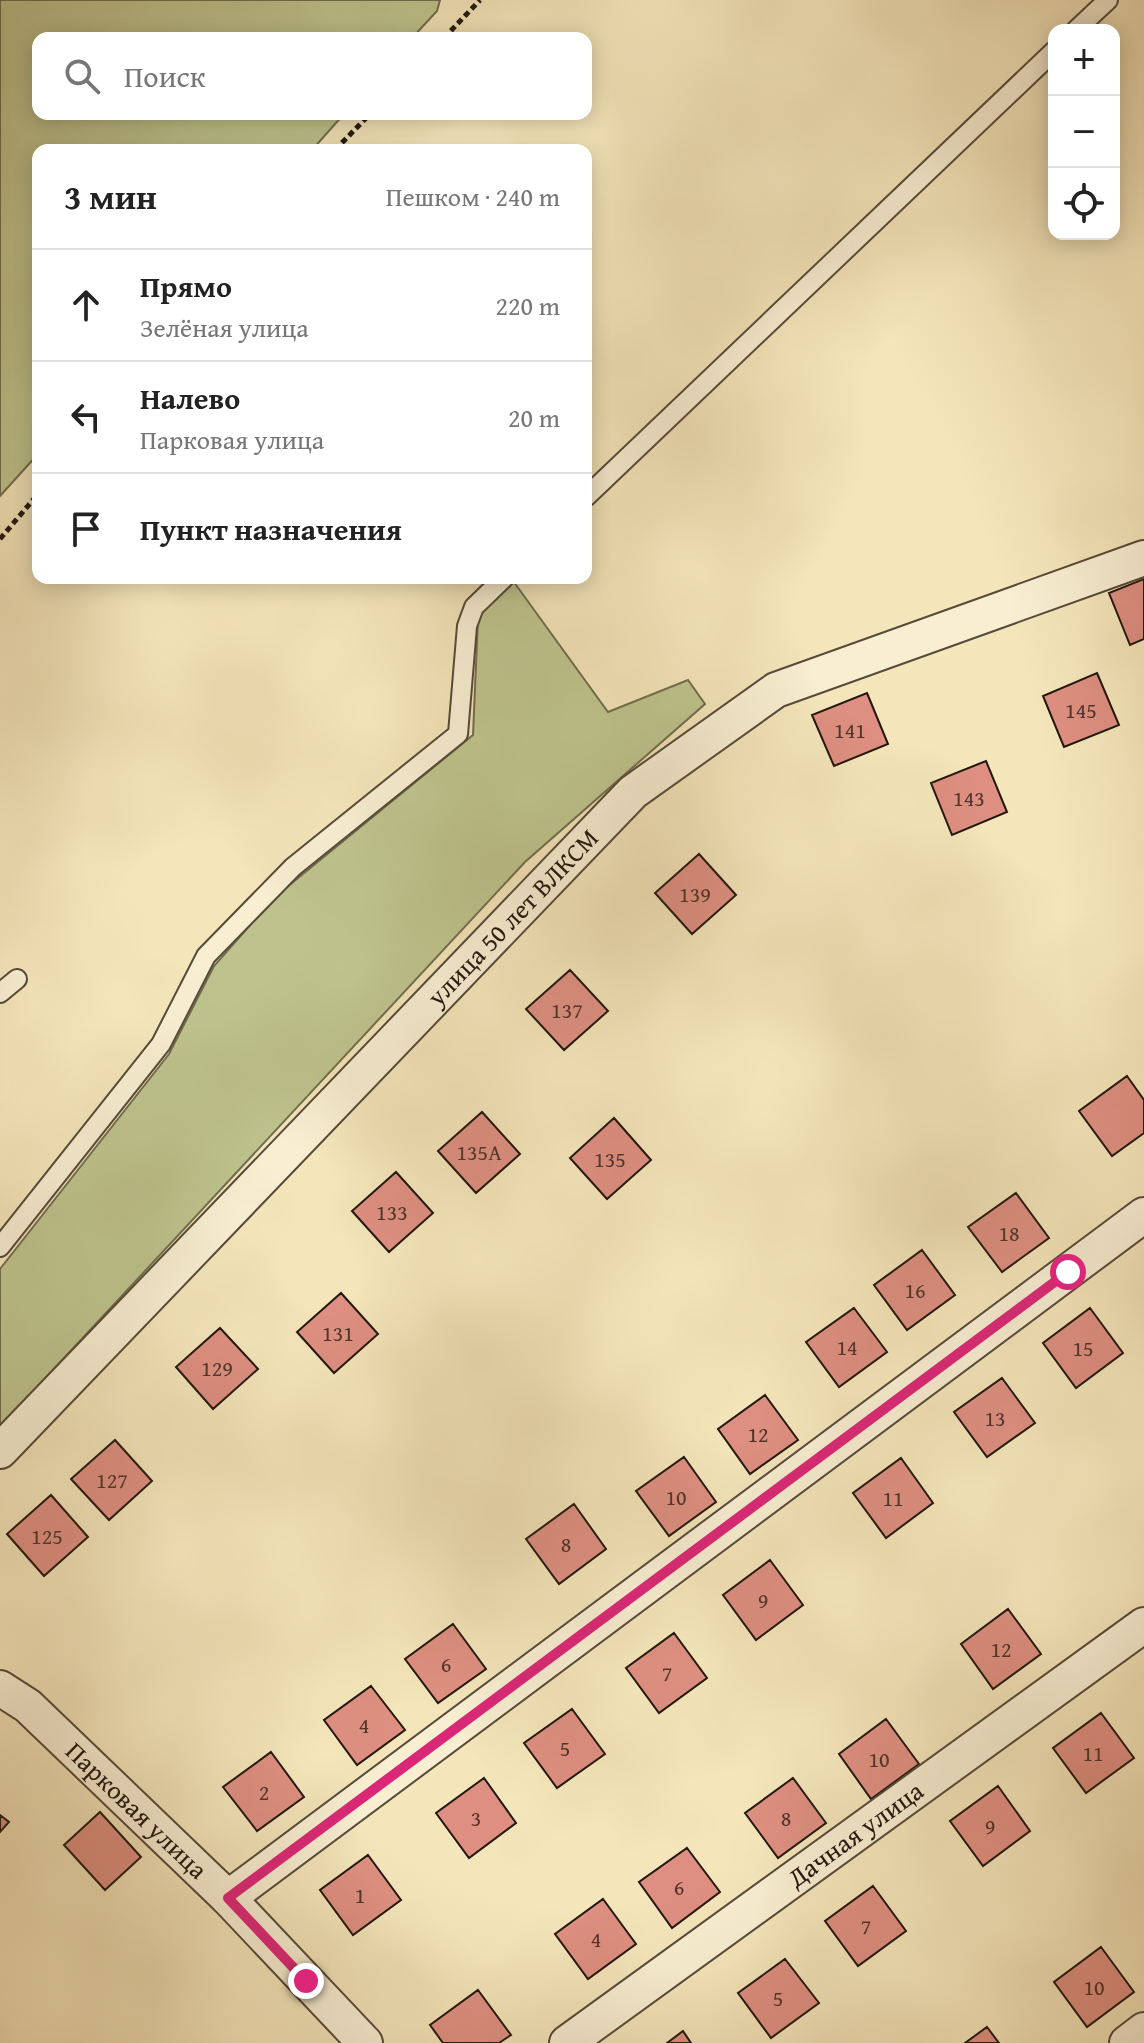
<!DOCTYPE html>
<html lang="ru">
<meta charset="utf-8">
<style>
:root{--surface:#fff;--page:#f6f6f6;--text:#222;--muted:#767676;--line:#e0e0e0}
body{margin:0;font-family:"Gentium Book Plus",serif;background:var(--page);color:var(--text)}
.controls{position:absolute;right:24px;top:24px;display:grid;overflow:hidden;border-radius:16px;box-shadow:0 4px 20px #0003}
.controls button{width:72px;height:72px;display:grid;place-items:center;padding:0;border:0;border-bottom:2px solid var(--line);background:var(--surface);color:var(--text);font:40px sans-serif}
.stop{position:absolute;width:24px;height:24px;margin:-18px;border:6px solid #db2777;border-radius:50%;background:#fff}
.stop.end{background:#db2777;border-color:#fff;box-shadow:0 2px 8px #0008}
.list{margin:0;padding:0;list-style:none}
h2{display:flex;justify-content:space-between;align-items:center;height:104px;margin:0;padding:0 32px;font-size:34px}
h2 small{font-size:26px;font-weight:400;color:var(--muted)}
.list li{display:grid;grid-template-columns:52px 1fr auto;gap:24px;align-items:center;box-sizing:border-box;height:112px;padding:0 32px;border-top:2px solid var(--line)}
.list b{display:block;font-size:30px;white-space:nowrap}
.list p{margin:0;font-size:26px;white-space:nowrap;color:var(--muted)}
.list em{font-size:26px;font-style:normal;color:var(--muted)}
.icon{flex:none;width:44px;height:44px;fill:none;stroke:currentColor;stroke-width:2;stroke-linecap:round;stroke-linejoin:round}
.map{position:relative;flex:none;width:1144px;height:2043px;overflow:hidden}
.search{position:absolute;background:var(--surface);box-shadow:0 4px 20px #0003;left:32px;top:32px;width:560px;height:88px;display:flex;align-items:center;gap:20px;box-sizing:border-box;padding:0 28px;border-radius:16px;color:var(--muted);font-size:30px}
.panel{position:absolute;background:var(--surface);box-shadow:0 4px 20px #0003;left:32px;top:144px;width:560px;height:440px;border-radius:16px}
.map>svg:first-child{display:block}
.green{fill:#bec38d;stroke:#706d4e;stroke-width:2}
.building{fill:#de8f81;stroke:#21170e;stroke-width:2}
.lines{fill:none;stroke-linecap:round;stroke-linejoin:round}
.lane-casing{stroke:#564a39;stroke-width:22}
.street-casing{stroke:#564a39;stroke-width:38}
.path{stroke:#21170e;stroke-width:5;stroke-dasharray:6 4;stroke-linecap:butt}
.lane{stroke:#f8eed2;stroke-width:18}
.street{stroke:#f8eed2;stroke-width:34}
.route{stroke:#db2777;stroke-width:10}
.labels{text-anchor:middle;stroke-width:7;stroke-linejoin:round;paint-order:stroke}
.number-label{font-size:22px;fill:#50352b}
.street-label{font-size:26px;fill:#21170e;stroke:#f8eed2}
</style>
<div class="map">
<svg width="1144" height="2043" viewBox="0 0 1144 2043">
<rect width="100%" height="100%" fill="#f4e5ba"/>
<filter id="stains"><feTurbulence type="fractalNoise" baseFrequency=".0025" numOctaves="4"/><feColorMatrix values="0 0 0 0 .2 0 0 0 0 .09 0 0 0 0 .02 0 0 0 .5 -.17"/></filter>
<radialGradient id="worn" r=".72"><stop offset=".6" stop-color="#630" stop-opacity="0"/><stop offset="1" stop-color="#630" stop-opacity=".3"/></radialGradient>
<path class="green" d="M0,0H440L437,11L412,38H38V114H344L312,150H38V454L0,496Z
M511,578L608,712L688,680L705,704L525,862L0,1427V1269L169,1054L214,966L276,896L473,735L478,618Z"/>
<path class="building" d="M1144,579V639L1130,645L1109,593Z
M1097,673L1119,725L1064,747L1043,696Z
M867,693L888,744L834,766L812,715Z
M986,761L1007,812L952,835L931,783Z
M699,854L736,895L692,934L655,893Z
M570,970L608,1011L564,1050L526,1009Z
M1127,1076L1144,1100V1133L1112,1156L1079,1111Z
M482,1112L520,1154L476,1193L438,1151Z
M614,1118L651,1160L607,1199L570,1158Z
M396,1172L433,1213L389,1252L352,1211Z
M1016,1193L1049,1238L1002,1272L968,1227Z
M922,1250L955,1295L907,1330L874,1285Z
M341,1293L378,1334L334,1373L297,1332Z
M854,1308L887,1352L839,1387L806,1342Z
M1090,1308L1123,1353L1076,1388L1043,1343Z
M220,1328L258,1369L213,1409L176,1367Z
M1002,1378L1035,1423L987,1457L954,1412Z
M765,1395L798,1440L750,1474L718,1429Z
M115,1440L152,1481L109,1520L71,1479Z
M684,1457L716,1502L669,1536L636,1491Z
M901,1458L933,1503L886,1538L853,1493Z
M51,1495L88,1537L44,1576L7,1534Z
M574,1504L606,1549L559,1584L526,1539Z
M770,1560L803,1605L756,1640L723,1595Z
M1008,1609L1041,1654L993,1689L961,1644Z
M453,1624L486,1669L438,1703L405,1659Z
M674,1633L707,1678L659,1713L626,1668Z
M371,1686L405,1730L357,1765L324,1720Z
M572,1709L605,1754L557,1788L524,1743Z
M1101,1713L1134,1758L1086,1793L1053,1748Z
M886,1719L919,1764L871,1799L839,1754Z
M271,1752L304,1797L257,1831L223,1787Z
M484,1778L516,1823L469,1858L436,1813Z
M793,1778L826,1823L778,1858L745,1813Z
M998,1786L1030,1831L983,1866L950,1821Z
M100,1812L141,1857L105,1890L64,1845Z
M0,1815L9,1822L0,1832Z
M687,1848L720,1892L672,1928L639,1882Z
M368,1855L401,1900L353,1935L320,1890Z
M873,1886L906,1931L858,1966L825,1921Z
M603,1899L636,1944L588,1979L555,1934Z
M1101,1947L1134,1992L1087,2027L1054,1982Z
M785,1959L819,2003L771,2038L738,1993Z
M478,1990L511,2035L499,2043H443L430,2025Z
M987,2027L999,2043H965Z
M683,2031L691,2043H667Z"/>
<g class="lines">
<defs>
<path id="lane" d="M1076,30L1108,0
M586,497L1054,51
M0,993L17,979
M0,1247L161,1044L206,956L293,867L458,734L467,626L474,607L504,578"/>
<g id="street">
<path id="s1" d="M0,1451L633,792L776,690L1144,558"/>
<path id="s2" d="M0,1688L28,1706L228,1898L365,2043"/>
<path d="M228,1898L1144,1215"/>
<path id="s3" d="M567,2043L1144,1625"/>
<path d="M1127,2043L1144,2030"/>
</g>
</defs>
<use href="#lane" class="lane-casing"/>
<use href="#street" class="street-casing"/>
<path class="path" d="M444,38L480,0
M335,150L370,114
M0,539L38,494"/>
<use href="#lane" class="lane"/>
<use href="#street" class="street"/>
</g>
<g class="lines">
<path class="route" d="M306,1981L228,1898L1068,1272"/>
</g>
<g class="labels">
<g class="number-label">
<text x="1081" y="718">145</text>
<text x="850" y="738">141</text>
<text x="969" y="806">143</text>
<text x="695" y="902">139</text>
<text x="567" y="1018">137</text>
<text x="479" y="1160">135А</text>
<text x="610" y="1167">135</text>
<text x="392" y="1220">133</text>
<text x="1009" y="1241">18</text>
<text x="915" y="1298">16</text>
<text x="338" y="1341">131</text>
<text x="847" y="1355">14</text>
<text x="1083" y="1356">15</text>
<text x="217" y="1376">129</text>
<text x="995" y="1426">13</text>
<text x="758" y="1442">12</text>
<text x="112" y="1488">127</text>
<text x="676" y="1505">10</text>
<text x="893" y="1506">11</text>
<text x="47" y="1544">125</text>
<text x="566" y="1552">8</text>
<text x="763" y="1608">9</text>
<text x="1001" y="1657">12</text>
<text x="446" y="1672">6</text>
<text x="667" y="1681">7</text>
<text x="364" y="1733">4</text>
<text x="565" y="1756">5</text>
<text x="1093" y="1761">11</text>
<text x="879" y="1767">10</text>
<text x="264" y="1800">2</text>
<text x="476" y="1826">3</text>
<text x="786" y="1826">8</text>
<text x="990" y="1834">9</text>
<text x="679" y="1895">6</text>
<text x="360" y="1903">1</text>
<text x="866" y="1934">7</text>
<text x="596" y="1947">4</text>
<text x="1094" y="1995">10</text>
<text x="778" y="2006">5</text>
</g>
<g class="street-label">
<text dy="9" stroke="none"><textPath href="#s1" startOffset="740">улица 50 лет ВЛКСМ</textPath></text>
<text dy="9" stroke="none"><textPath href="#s2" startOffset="184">Парковая улица</textPath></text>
<text dy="9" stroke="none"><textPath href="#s3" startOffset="356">Дачная улица</textPath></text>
</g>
</g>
<rect width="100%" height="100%" filter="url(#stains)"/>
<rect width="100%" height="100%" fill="url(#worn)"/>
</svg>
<div class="controls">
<button>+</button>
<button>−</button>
<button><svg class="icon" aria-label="locate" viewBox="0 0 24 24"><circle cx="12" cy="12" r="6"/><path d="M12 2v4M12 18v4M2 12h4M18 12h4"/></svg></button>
</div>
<div class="stop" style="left:1068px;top:1272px"></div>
<div class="stop end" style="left:306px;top:1981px"></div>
<div class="search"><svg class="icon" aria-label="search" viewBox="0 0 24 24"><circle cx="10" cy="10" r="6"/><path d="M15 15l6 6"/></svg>Поиск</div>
<section class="panel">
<h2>3 мин<small>Пешком · 240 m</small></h2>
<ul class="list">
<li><svg class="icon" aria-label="ahead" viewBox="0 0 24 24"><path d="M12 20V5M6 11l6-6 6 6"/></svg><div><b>Прямо</b><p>Зелёная улица</p></div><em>220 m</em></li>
<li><svg class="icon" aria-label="left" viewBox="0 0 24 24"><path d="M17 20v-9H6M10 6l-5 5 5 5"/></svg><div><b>Налево</b><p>Парковая улица</p></div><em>20 m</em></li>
<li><svg class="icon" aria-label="arrive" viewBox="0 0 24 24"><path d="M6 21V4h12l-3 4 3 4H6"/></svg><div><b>Пункт назначения</b></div></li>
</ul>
</section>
</div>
